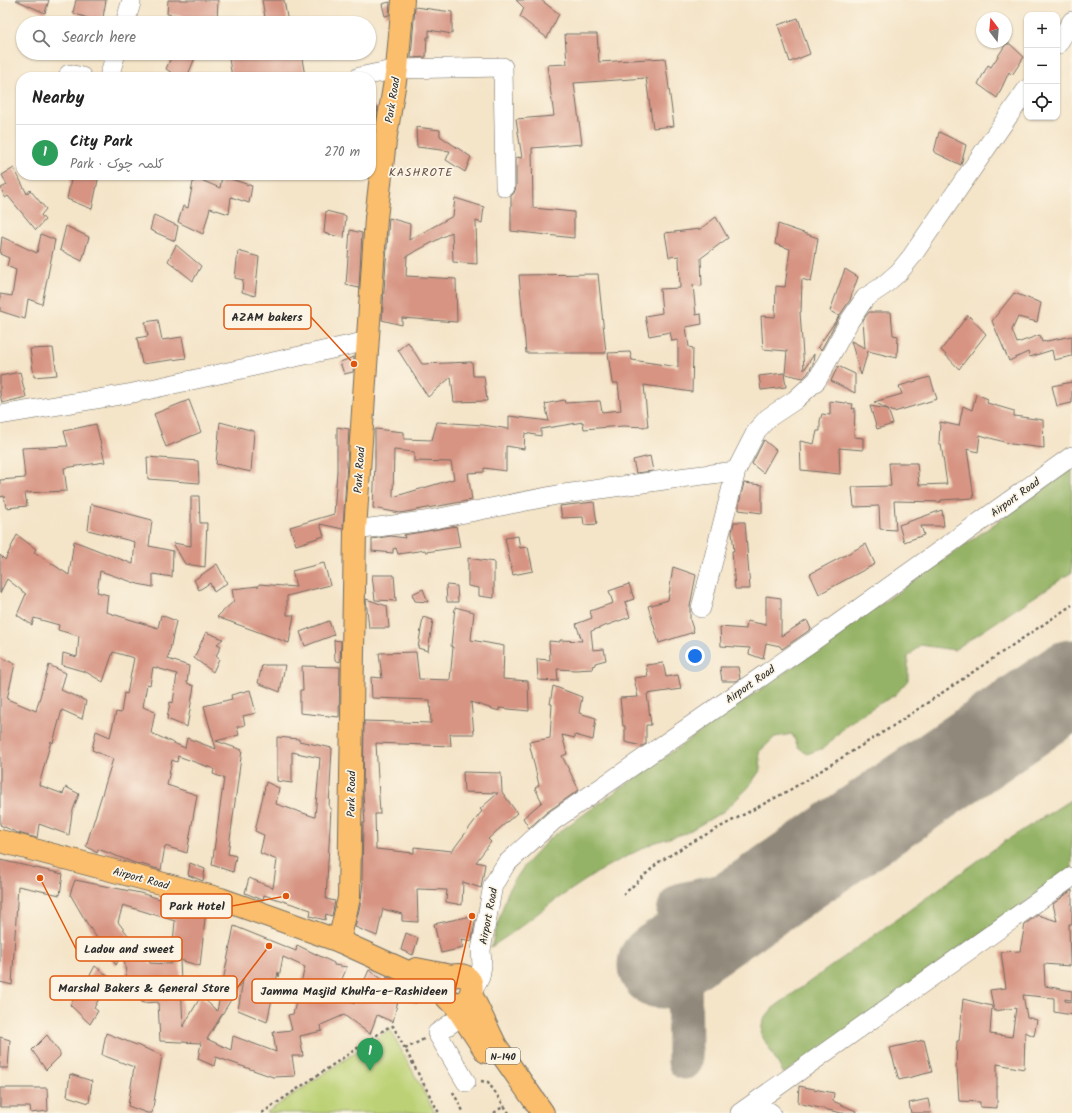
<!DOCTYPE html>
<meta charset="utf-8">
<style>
:root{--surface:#fff;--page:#f2f2f2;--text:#222;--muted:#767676;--line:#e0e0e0;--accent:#d1495b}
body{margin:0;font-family:Kalam,"Playpen Sans Arabic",sans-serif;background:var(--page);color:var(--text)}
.controls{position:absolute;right:12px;top:12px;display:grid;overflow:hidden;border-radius:8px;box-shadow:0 1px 3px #0004}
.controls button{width:36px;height:36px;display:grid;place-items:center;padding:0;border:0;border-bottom:1px solid var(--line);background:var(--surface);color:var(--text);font:20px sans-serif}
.compass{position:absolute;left:976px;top:12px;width:36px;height:36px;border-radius:50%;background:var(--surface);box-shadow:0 1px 3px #0004;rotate:344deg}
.you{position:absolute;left:695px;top:656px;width:14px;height:14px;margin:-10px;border:3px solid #fff;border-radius:50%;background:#1a73e8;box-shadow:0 0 0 6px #1a73e833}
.badge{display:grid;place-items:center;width:26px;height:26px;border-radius:50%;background:var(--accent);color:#fff;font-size:13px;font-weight:700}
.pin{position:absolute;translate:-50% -33px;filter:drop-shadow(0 1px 2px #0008)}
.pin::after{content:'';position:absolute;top:21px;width:14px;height:12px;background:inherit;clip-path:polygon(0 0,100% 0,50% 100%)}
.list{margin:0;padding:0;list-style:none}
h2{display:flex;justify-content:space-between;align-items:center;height:52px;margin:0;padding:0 16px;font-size:17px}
h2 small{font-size:13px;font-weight:400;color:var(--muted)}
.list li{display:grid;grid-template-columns:26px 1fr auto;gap:12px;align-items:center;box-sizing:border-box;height:56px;padding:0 16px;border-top:1px solid var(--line)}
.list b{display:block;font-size:15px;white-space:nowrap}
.list p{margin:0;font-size:13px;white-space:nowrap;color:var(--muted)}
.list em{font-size:13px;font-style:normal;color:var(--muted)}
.icon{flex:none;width:22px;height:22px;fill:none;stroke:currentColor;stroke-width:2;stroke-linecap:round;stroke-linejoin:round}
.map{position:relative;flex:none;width:1072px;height:1113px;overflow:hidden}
.search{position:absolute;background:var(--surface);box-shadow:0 1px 3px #0004;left:16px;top:16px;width:360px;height:44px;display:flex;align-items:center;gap:10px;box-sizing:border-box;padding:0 14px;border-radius:22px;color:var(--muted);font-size:15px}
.panel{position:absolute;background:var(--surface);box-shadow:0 1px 3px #0004;left:16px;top:72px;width:360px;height:108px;border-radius:16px}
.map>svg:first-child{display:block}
.green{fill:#bcd175;stroke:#747e50}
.forest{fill:#95b366;stroke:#606f48}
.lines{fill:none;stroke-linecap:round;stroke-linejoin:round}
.taxiway{stroke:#90887a;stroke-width:35}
.runway{stroke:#90887a;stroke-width:87}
.building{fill:#d79483;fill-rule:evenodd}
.minor-casing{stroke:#716c62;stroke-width:20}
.major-casing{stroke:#716c62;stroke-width:24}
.highway-casing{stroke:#716c62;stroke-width:24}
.path{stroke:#716c62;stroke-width:2.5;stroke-dasharray:3 3;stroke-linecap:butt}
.minor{stroke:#fff;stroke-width:19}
.major{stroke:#fabe6d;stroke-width:22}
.highway{stroke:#fabe6d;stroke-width:22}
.labels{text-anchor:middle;stroke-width:3.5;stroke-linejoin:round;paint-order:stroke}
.shield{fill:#fcf5e5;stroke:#6a6863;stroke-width:1}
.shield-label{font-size:10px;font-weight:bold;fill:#2b2b2b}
.street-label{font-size:11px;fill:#2b2b2b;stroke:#fcf5e5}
.neighbourhood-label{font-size:12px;letter-spacing:1px;fill:#67504a;stroke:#fcf5e5}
.leader{fill:none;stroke:#df570e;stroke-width:1.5}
.callout-dot{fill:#df570e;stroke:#fcf5e5;stroke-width:1.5}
.callout{fill:#fcf5e5;stroke:#df570e;stroke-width:1.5}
.callout-label{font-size:12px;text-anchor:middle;font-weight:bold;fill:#2b2b2b}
</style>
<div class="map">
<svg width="1072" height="1113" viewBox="0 0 1072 1113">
<rect width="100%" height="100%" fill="#fcf5e5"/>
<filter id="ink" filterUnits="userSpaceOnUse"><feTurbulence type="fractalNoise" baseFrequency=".025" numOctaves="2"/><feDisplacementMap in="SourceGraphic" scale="8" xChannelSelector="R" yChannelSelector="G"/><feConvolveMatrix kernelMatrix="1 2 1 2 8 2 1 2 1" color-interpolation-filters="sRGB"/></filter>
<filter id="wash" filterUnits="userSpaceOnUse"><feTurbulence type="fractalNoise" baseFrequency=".012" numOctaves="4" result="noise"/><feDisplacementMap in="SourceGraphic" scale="16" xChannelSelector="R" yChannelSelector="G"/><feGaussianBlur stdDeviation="0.9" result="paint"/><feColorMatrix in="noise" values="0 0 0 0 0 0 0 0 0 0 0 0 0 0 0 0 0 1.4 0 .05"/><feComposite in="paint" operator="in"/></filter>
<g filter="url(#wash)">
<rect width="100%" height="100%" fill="#f4e4c8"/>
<path class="green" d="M390,1029L435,1113H266Z"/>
<path class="forest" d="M1072,469V572L954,650L920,645L908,657V680L895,695L875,706L846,725L826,747L807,754L798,747L792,734L775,737L759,752L761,769L748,788L724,811L686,833L653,843L604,868L554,901L512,933L491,947L508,890L525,865L549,839Z
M1072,799V869L784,1074L761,1034L763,1020L773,1008L1004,842Z"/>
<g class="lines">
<path class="taxiway" d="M714,930C705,931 697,934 688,930C675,925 668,909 681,900L791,876
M684,950L685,1062"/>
<path class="runway" d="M661,965L1072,683"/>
</g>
<g id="blocks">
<path class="building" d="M16,0H49L45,13Z
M76,0H106L102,23L73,13Z
M168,0H218L217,21L167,14Z
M262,0H284L288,23H266Z
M516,0H541L559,14L547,38L520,17L524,8Z
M390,2L389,15L385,16L382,4Z
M415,7L452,12V34L429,30V37H427L426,57L411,58Z
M798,18L810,54L790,62L778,25Z
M565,34H597L599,62L665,58L674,126L653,128L646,78L574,83L582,144L532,148L533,208L574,212V238L511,231V196L514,193L516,187V157L522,158L516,119L554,116L547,65L567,64Z
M1006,44H1010L1024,57L1012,75L1009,72L997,98L978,84L988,65L991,67Z
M173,53H197L187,77H178L166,69Z
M239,53H301L305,76L294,77H232L229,59L240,58Z
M371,106L378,108L373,139H371Z
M416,127L440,130V136L471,157L465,172L446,160L450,151L417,147Z
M939,132L966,145L961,165L934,152Z
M14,168L27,194L30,190L46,209L41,215L45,220L36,230L8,196L5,198L1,188L7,185L2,175Z
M72,175H99L92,209L67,199Z
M222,176L252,186L249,203L231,197L229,214L210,208L203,234L178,222L183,206L188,208L194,177L220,188Z
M455,198L484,207L482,223L476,221L477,264L453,262L452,232L407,256L406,276L456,279L457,322L402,318V325L382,320L389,218L410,224L409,240L453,216Z
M326,211L346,216L344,238L324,233Z
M154,215L178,226L175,241L150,230Z
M716,217L728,238L701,258L702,286L693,285L696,315L701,314L702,324L686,327L689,347L693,348L692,392L644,385L648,427L623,426L584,429L583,422L541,429V436L525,433L524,449L506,446V471L484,468V472L468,473L472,500L400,513L373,508L375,465V429L404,432V439L432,440L437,422L483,425L509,429V416L549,421L545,404L564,400L565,403L600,401L602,412L621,410L618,383H612L608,353L630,352L632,360L678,367V340L672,341L670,332L649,336L645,316L662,313L660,289L680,288L679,256L669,257L665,233L700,229ZM394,450L414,452V461L451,462L454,479L393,497Z
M778,224L818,238L811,282L802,279L801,312H800L804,370L814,354L813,364L808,373L803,378L785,374L787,351L763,349L761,316L775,317L776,286L785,287L790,249L775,244Z
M66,226L89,237L82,261L60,250Z
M350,230L362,233L359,288L346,285Z
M41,234L55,240L42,304L28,299L25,319L0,311V294L12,296L16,270L7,266L9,258L0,254L2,237L37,253Z
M176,245L201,266L193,281L168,261Z
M238,251L259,257L255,296L242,292L243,280L235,278Z
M845,269L858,277L850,300L840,315L821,350L818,347L839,316L830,311Z
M598,274L606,353H526L519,275Z
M1014,293L1041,303L1037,322L1018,317L1012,330L1017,343L1040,335L1042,342L1072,336V356L1054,360L1052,350L1030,357L1028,352L1009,361L992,321Z
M869,312H891L893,335L898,336L897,358L868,351L861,375L851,341L865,348L863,320Z
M968,315L986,334L959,369L941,350Z
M158,320L162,340L182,337L186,358L142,364L137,338L148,336L145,322Z
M408,342L422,364L472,362L473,376H484L487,401L454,402L451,377L428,397L398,350Z
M53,348L57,375L34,377L30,349Z
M354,357L353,372L344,374L340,362Z
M838,366L855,374V393L831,381Z
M20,372L26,397L2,403L0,394V376Z
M784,373L786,387L761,390L759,376Z
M930,377L937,399L894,412L888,409L893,424L877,429L870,406L888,409L874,402L902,394L899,386Z
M1072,382V403L1057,406L1052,386Z
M976,394L988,399L987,403L1014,411V416L1043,420L1044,448L1011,444L980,435L978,452L967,449L974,498L941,500V502L894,501L896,530L880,529L879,506L854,507L852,487L891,486L889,463H917L919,485L947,484L941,444H939L940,422L959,426L963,406L972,410Z
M189,400L201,432L166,447L154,414Z
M830,401L853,404L852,409L855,408L854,437L863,438V450L839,448L840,474L801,470L800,441L814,444L817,431H820V421L822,414L830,415Z
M220,422L254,431L251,472L216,464Z
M96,424L105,462L64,468L67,491L25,493L27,506L6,508L4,496L0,497V480L25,478L22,448L68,446L64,431Z
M337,427L349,429L343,529L320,524L324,536L296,545L290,527L334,514L337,471Z
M764,440L776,450L763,473L752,464Z
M650,456L653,471L636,473L633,460Z
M147,457L198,461L199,483L148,479Z
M744,483L762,485V513L739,510V504Z
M191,496H199L200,523H207L205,567L185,564L173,543L191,546Z
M594,502L597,524L584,525L583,517L562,518L560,506Z
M91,504L152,520L149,546L173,551L172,577L153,574V587L138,584L100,571L97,592L108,595L106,612L158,628L161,615L176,621L168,659L189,666L187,683L194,686L187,727L167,719L170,702L173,703L177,674L153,667L150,685L147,684L143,707L155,712L151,733L185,748L187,738L216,749L204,706L232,699L231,695L250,690L256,713L243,716L245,725L237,727L239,735L216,741L242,750L228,854L236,856L233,872L212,865L224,778L213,774L214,769L178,756L177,762L172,760L167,785L197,795L187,853L165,846L161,870L141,864L140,865L98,849L97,853L86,846L113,759L92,750L96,731L110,737L116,712L121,713L124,693L127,694L134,658L113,652L103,682L86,672L62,665L63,653L77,657L79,636L58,630L59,625L34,618L32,625L17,615L26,594L7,579L0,593V555L5,560L17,535L36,549L34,552L69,575L74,541L133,564L135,542L88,530Z
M942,510L944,526H921L924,535L904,542L899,525Z
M734,522H745L750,589H735L732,551H734L732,532Z
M456,526L460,547L426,552L425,550L398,554L396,548L393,549V553L372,551V539L391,536L405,538L404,535Z
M518,536L520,548L528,547L533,571L513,575L505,538Z
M866,544L875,564L819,594L810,574Z
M468,558L494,562V598L479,596V588L468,586Z
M324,563L330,585L287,596V615H294L289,643L217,617L234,601L232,589L259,586V584L296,587L292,571Z
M217,564L227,583L214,592L210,583L199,590L194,580Z
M673,567L696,575L690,606V620L694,632L659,643L648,606L668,600Z
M372,575H394L396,601L375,600Z
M629,584L634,599L625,602L630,617L591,631L593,650L604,649L606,660L595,663V665L592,666L593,669L575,670L557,669L558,681L538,680L537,659L550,660L549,641L560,642V640L582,641L576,624L592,618L590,611L613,603L609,591Z
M446,585L457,586L458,602H447Z
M423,589L428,602L415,601L412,594Z
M766,596L781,598V636L807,620L811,629L782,649L780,646L766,643L763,659L749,654L750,648L721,646L720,627L746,629L747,621L766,625Z
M366,599L387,606L389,628H369Z
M455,607L474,612L471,640L504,646L503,679L528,681L529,711L499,708V711L471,702L474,734H450L451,746L376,743L380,814H375L376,849L414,853V847L452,851L482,811L480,809L498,793L464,792L463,772L501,773L502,792L517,813L488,839L491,842L476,862L485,864L481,888L463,882L462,905L446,902L447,890L417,889L418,922L402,921V914L383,909L377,936L355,927L361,901L363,881H362L363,823H365L363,794L364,721L431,723L430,700L372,698L371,677L382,678L379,653L416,652L419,679L450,680L453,647L451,646Z
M423,617L433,620L428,651L418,648Z
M329,621L334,635L305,646L300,632Z
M206,632L223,639L217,644L221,646L216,656L219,659L213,672L194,658Z
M334,640L341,641L340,662L335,660Z
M0,657L15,664L7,699L36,711L49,665L66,673L61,690L86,701L82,719L62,710L53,743L51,741L39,785L63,794L66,787L79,794L72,813L69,835L39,824L37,838L18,833L0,825Z
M663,663L666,677L678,675L681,689L647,694L651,725H646V744L642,746L625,742V726H623L620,698L638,697L634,678L648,676L646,665Z
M262,665H285L280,692L258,683Z
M302,666L340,667L339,717L300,713V690H303Z
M720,667H738L740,679L736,681H722Z
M553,686L582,697L579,713L596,718L593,740L575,735V738L562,735L567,754L562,756L579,790L547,812L529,828L523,818L542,802L535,788L539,785L529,742L550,738L552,704H550Z
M277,737L299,739V741L332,748L329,807L331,808L326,899L335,901L332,916L326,914L325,920L310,916L311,910L264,895L263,900L245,893L249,878L273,888L277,860L260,853L264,835L255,831L266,782L279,788L276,804L315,817L320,758L292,752V783L277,781Z
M0,860L63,874L60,895L18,886L12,985L0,982Z
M190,863L205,869L203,881L188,875Z
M75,880L140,893L177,904V901L206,909L200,966L180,960L183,1027L201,996L217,1011L234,926L296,951L297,945L334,963V965L347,967L337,991L354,1004L369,970L386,982L387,977L419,991L416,1003L399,996L393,1022L377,1015L370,1034L344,1015L321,1025L322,1031L300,1036L303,1056H292L295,1076L273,1077L216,1057L214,1066L198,1059L201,1043L160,1041L158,1002L143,1003L127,980L123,952L116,965L88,925L70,894ZM123,905L175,921L171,964L150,963L148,955L134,960L121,942L128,935L118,922ZM283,957L305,967L293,1014L288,1015L292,1030L273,1032L276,1052L233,1036L231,1050L207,1039L243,980L238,1010L267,1022L278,972L279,977Z
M1072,890V924H1069L1070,966L1044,964L1045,986L1072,991V1000L1065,999V1001L1072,1002V1015L1054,1012V998L1023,995L1027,1017L1037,1020L1034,1036L1025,1032L1024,1069L997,1064V1108L980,1107V1102L959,1101L957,1069L956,1068L957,1041H959L963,999L992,1006L990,1034L1012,1037L1016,1008L994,1011L990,990L1006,988L1001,952L1020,951L1025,924L1038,915L1057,921L1053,904Z
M476,915L472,941L461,939L463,948L441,953L434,924Z
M406,933L418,938L413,955L401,950Z
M95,966L110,978L94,1008L98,1011L90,1024L70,1005L78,992L80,994Z
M106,1033L162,1055L152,1113H147L128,1106L134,1067L102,1055Z
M47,1035L60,1053V1056L46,1070L32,1050Z
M0,1037L10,1040L8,1068H0Z
M924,1040L932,1072L899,1080L890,1048Z
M70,1074L92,1081L89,1103L67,1096Z
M799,1086L834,1093L833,1101L856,1111L855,1113H841L798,1103Z
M0,1088H47L48,1111L31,1113L30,1107H0Z
M928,1099L931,1113H911L909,1103Z"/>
</g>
</g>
<g filter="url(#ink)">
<use href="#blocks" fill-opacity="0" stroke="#716c62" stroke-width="1"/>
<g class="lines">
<defs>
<path id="minor" d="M125,23L131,3
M1057,45L1072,21
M69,74L82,77
M109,77L116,53
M359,77L397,69L503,67L505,187
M0,415L133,393L368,341
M355,530L424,521L557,495L679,478L736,471
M701,608L736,471L757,430L768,418L795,400L817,380L850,320L865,298L883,286L899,272L912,256L1027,89
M471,994L480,977L482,965L481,950L493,885L506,864L553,821L829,630L1072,456
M462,1016L437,1033L466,1082
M755,1103L771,1113
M740,1113L1072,877"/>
<path id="major" d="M339,941L349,898L355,530L376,218L385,141L397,69L403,0"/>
<path id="highway" d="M0,841L221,899L339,941L423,979L437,987L445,995
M416,969L452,976C485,968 471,1017 449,1000C440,992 444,981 452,976
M471,994L496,1046L543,1113
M453,1002L486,1052"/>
</defs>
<use href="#minor" class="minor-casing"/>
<use href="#major" class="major-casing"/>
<use href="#highway" class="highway-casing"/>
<path class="path" d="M623,895L659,862L692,842L788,791L890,728L1072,605
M405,1049L424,1039
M481,1081L488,1082L509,1113
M453,1092L464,1113
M262,1113L387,1028L393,1026L439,1113
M494,1113L504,1106"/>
<use href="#minor" class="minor"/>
<use href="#major" class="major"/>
<use href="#highway" class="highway"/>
</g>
</g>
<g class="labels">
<rect class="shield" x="486" y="1048" width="34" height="16" rx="3"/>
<g class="shield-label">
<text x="503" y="1060">N-140</text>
</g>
<g class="street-label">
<text transform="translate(392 100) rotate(-81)" y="4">Park Road</text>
<text transform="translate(359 470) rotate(-86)" y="4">Park Road</text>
<text transform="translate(1015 497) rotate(-36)" y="4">Airport Road</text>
<text transform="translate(750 684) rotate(-35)" y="4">Airport Road</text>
<text transform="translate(351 794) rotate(-89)" y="4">Park Road</text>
<text transform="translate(141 878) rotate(15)" y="4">Airport Road</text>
<text transform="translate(488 916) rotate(-79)" y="4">Airport Road</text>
</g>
<g class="neighbourhood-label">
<text x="421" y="176">KASHROTE</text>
</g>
</g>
<path class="leader" d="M354 364L311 317M286 896L232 906M40 878L76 949M269 946L237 988M472 916L455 991"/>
<g class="callout-dot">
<circle cx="354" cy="364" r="4"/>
<circle cx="286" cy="896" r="4"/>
<circle cx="40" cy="878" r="4"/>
<circle cx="269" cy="946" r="4"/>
<circle cx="472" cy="916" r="4"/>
</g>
<g class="callout">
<rect x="224" y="305" width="87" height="24" rx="4"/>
<rect x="161" y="894" width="71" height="24" rx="4"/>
<rect x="76" y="937" width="106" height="24" rx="4"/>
<rect x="50" y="976" width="187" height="24" rx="4"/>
<rect x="252" y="979" width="203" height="24" rx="4"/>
</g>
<g class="callout-label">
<text x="267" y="321">AZAM bakers</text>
<text x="197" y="910">Park Hotel</text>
<text x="129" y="953">Ladou and sweet</text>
<text x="144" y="992">Marshal Bakers &amp; General Store</text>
<text x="354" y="995">Jamma Masjid Khulfa-e-Rashideen</text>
</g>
</svg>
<div class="controls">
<button>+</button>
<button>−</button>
<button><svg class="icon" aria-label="locate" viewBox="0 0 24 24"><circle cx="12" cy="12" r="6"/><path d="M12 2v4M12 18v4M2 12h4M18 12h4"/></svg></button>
</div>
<svg class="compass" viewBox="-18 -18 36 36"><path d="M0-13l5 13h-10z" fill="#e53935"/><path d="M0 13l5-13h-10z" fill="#767676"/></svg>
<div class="you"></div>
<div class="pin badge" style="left:370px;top:1071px;background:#2e9e5b">1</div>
<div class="search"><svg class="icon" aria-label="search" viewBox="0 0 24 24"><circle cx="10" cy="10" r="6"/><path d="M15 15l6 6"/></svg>Search here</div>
<section class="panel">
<h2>Nearby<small></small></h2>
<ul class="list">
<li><span class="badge" style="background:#2e9e5b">1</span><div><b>City Park</b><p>Park · کلمہ چوک</p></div><em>270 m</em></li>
</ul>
</section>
</div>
